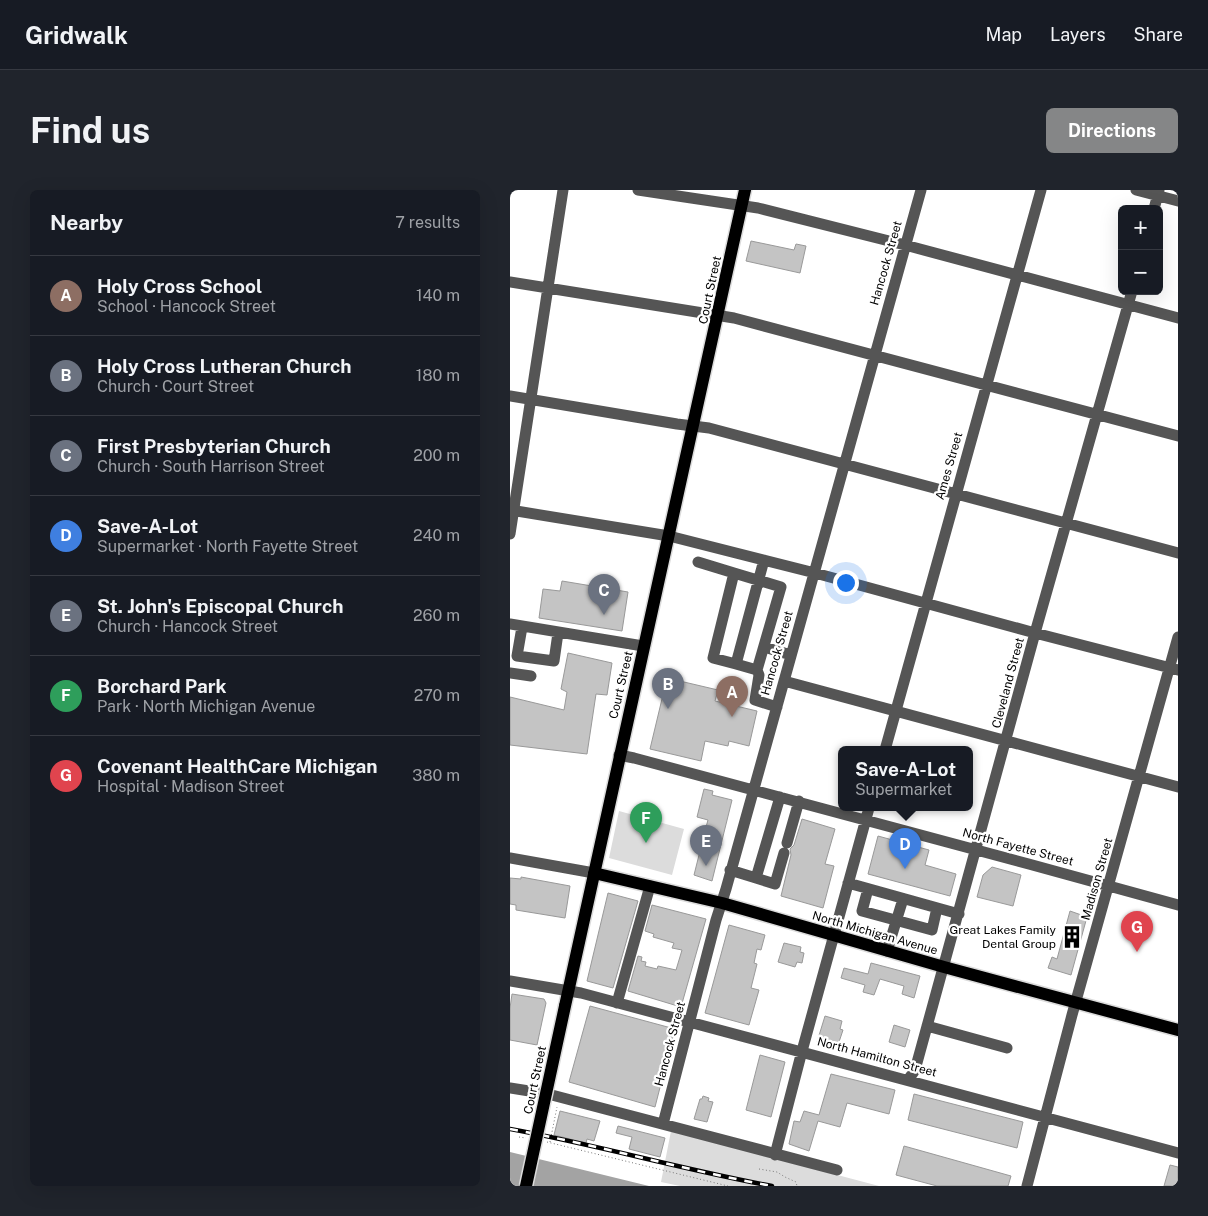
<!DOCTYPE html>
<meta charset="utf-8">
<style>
:root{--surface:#171b24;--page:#20242c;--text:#f1f3f6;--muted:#9ea1a6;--line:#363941;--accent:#858687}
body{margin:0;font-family:"Public Sans",sans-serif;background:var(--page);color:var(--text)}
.controls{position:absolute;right:15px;top:15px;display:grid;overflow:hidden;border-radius:8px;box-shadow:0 5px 20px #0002}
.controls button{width:45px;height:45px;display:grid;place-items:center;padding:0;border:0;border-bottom:1px solid var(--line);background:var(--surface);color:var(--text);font:25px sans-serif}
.you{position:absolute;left:335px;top:392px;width:18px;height:18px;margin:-12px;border:4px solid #fff;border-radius:50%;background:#1a73e8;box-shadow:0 0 0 8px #1a73e833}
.badge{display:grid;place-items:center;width:32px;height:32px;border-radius:50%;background:var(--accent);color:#fff;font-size:16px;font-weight:700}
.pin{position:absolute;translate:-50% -41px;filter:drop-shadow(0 1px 2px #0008)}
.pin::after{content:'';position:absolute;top:26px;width:18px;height:15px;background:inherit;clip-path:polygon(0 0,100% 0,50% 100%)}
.popup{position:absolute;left:328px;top:556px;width:135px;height:65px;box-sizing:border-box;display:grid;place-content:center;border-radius:8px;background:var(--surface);filter:drop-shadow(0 1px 4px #0005);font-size:16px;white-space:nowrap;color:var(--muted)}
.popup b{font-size:19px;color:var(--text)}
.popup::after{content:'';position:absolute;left:50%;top:100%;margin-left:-10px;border:10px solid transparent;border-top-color:var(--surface)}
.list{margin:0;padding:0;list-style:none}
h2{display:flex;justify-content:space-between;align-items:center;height:65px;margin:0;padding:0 20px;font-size:21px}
h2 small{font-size:16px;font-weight:400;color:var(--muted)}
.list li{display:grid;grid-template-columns:32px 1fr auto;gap:15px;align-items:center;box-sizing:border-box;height:80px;padding:0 20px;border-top:1px solid var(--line)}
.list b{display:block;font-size:19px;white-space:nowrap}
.list p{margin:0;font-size:16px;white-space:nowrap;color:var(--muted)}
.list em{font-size:16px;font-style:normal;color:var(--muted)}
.map{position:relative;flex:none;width:668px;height:996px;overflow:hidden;border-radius:8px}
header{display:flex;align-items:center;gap:30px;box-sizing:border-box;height:70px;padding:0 25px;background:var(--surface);border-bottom:1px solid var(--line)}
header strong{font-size:24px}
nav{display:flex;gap:28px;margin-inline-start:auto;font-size:18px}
.intro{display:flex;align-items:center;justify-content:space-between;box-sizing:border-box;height:120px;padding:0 30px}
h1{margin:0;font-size:35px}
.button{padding:12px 22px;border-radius:8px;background:var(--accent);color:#fff;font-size:18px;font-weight:700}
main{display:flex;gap:30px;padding:0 30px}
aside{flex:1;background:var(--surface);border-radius:8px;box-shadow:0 5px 20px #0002}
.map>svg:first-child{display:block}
.green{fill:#dcdcdc}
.water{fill:#a3a3a3}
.building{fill:#c4c4c4;stroke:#999}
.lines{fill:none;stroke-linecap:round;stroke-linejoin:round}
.major-casing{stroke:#dbdbdb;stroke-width:15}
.path{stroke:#777;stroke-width:1;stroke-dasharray:1 2.5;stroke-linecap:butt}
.minor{stroke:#555;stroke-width:11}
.major{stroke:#000;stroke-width:12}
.rail-casing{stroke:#000;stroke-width:4.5}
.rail{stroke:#fff;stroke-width:2.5;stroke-dasharray:8;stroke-linecap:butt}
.major-bridge-casing{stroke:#dbdbdb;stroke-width:15;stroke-linecap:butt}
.major-bridge{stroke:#000;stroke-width:12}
.labels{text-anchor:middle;stroke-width:4.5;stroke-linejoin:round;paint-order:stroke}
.street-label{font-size:12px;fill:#000;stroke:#fff}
.poi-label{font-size:12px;fill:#000;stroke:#fff;text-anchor:end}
</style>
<header>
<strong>Gridwalk</strong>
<nav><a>Map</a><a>Layers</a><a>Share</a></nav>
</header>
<div class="intro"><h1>Find us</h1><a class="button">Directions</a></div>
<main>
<aside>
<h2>Nearby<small>7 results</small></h2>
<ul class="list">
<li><span class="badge" style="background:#8d6e63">A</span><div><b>Holy Cross School</b><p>School · Hancock Street</p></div><em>140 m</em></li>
<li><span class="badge" style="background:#6b7280">B</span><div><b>Holy Cross Lutheran Church</b><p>Church · Court Street</p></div><em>180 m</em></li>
<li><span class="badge" style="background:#6b7280">C</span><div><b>First Presbyterian Church</b><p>Church · South Harrison Street</p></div><em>200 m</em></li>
<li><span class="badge" style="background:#3f7fe0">D</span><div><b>Save-A-Lot</b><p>Supermarket · North Fayette Street</p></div><em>240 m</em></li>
<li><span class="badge" style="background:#6b7280">E</span><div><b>St. John's Episcopal Church</b><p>Church · Hancock Street</p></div><em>260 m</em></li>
<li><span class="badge" style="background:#2e9e5b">F</span><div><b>Borchard Park</b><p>Park · North Michigan Avenue</p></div><em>270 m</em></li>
<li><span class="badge" style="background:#e0444e">G</span><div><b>Covenant HealthCare Michigan</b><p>Hospital · Madison Street</p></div><em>380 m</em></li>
</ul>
</aside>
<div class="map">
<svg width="668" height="996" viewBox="0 0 668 996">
<rect width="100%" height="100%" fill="#fff"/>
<path class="green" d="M109,621L174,639L162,685L99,668Z
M161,941L369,996H170L151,992Z"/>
<path class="water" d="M0,962L139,996H0Z"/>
<path class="building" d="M241,51L284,60L286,54L296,56L290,83L236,71Z
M52,391L118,402L112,441L29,428L33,399L50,401Z
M58,463L102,473L97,505L86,504L77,564L0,555V507L54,520L57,502L51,499Z
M157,488L208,500L205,511L247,521L239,556L219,551L218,556L195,551L191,571L140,559Z
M194,599L203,601L202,605L222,610L202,691L184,685L191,657L184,655L186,646L191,647L192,643L194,644L198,630L187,627Z
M292,629L325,639L315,674L324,676L313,718L271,706L281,665L280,659L284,655Z
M368,646L419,660L415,675L446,684L440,706L358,684Z
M482,677L511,685L503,716L467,707L473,685Z
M11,687L60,696L55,728L6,720V715L0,714V688L11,689Z
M98,703L128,711L103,798L77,791Z
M142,715L196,729L171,817L118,801L128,766L132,767L131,771L136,772L135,776L147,779L148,776L166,780L172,760L162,758L164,753L143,747L144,744L135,741Z
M560,721L577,727L561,785L538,778L542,767L547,769Z
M219,735L255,745L251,760L247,759L244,773L247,774L241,798L249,800L239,835L195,823Z
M274,753L291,757L290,762L294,763L292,773L287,772L285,777L268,772Z
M361,773L410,786L404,808L392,804L394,796L370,789L364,805L353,802L355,795L331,788L334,778L358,784Z
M2,804L34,809L36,813L27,855L0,850V818Z
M80,816L165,839L145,917L59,892Z
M315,826L332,831L330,839L333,840L327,858L307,852Z
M384,835L400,840L395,857L379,852Z
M250,865L275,872L261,927L236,920Z
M321,884L385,900L379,924L337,913L330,937L308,931L299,961L279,954L284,931L290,932L294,921L309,925Z
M404,904L513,932L507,958L398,930Z
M193,906L199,908L198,911L203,912L197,932L184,929L190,909H192Z
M50,921L90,931L84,951L77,949L76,953L44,945Z
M108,936L155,948L150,967L119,959L122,947L106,943Z
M394,956L501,986L498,996H427L386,985Z
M660,975L668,977V996H654Z"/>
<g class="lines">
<defs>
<path id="major" d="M84,683L212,713L434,777L668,840
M55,816C114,544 175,272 235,0"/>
</defs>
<use href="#major" class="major-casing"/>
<path class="path" d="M9,947L16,948
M37,952L218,996
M40,952L47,917
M249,979L267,982L275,987L286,992L287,996"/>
<path class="minor" d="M128,0L248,18L395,55L668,128
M626,0L668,11
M644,19L649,0
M0,92L224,128L668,246
M0,206L167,234L199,238L668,363
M0,320L159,346L305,383L525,443L668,480
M0,344L53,0
M188,372L224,383L203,468L226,474L254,370
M224,383L271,397L247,480L226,474
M0,434L133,456
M12,437L7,466L44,471L48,443
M254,457L281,465
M247,480L249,485L245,510L267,517
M0,483L21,486
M274,491L668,597
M375,560L531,0
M109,565L124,568C306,616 487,665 668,715
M277,653L289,611
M0,668L84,683
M220,680L246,688L270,607
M246,688L265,694L274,663
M338,693L449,724
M358,699L352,721L422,740L427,718
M377,761L393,709
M0,791L71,803L668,963
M107,813L140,696
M417,836L497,858
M398,890L405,880L525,443L622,101
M0,898L38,904L327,980
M153,934L206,730L216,699L411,0
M265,965L292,861L359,618
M517,996L562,825L668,447"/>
<use href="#major" class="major"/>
<defs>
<path id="rail" d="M0,939C88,955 174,980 262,996"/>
</defs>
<use href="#rail" class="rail-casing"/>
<use href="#rail" class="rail"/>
<defs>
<path id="major-bridge" d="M16,996L55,816"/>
</defs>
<use href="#major-bridge" class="major-bridge-casing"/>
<use href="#major-bridge" class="major-bridge"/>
</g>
<defs>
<symbol id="building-bare" viewBox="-9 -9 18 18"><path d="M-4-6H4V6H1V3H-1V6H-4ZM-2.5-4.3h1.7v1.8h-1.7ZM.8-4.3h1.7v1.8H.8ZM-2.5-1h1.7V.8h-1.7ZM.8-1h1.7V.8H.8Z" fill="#000" stroke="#fff" stroke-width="2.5" paint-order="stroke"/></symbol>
</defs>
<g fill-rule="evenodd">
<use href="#building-bare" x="546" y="731" width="32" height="32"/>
</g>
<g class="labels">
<g class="street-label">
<text transform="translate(376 73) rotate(-74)" y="4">Hancock Street</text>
<text transform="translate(200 100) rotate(-78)" y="4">Court Street</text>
<text transform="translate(439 276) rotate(-74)" y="4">Ames Street</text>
<text transform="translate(267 463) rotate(-74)" y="4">Hancock Street</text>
<text transform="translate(498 493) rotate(-75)" y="4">Cleveland Street</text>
<text transform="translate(111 495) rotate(-77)" y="4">Court Street</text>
<text transform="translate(508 657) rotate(15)" y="4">North Fayette Street</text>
<text transform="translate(587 689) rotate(-74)" y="4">Madison Street</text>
<text transform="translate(365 743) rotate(16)" y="4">North Michigan Avenue</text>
<text transform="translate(160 854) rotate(-75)" y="4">Hancock Street</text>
<text transform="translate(367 867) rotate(15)" y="4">North Hamilton Street</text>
<text transform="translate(25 890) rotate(-78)" y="4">Court Street</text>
</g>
<g class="poi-label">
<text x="546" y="744">Great Lakes Family<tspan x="546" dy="14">Dental Group</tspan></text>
</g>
</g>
</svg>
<div class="controls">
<button>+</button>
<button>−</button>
</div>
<div class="you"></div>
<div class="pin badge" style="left:222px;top:527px;background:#8d6e63">A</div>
<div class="pin badge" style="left:158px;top:519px;background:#6b7280">B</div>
<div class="pin badge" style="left:94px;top:425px;background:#6b7280">C</div>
<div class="pin badge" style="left:395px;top:679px;background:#3f7fe0">D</div>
<div class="popup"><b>Save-A-Lot</b>Supermarket</div>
<div class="pin badge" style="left:196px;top:676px;background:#6b7280">E</div>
<div class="pin badge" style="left:136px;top:653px;background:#2e9e5b">F</div>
<div class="pin badge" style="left:627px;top:762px;background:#e0444e">G</div>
</div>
</main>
